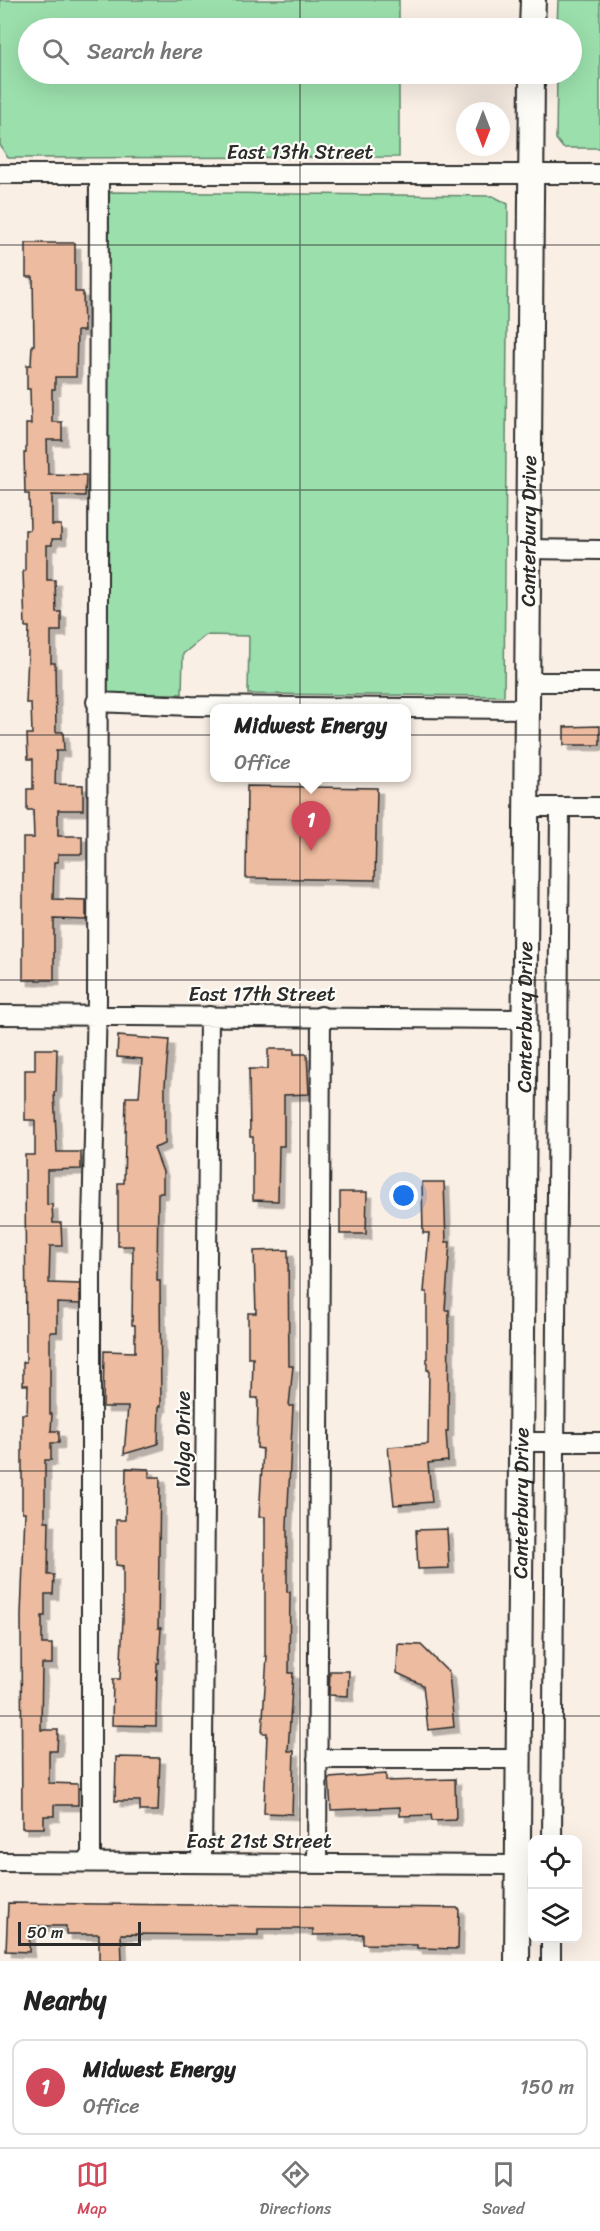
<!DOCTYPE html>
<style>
:root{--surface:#fff;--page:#f6f6f6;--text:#222;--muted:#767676;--line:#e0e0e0;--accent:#d1495b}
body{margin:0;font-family:Sriracha,sans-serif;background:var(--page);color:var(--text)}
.controls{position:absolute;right:18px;bottom:18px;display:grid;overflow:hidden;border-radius:12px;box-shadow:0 6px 24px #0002}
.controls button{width:54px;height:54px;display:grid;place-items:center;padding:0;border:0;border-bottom:2px solid var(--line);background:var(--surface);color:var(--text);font:30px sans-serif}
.compass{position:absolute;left:456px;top:102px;width:54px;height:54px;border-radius:50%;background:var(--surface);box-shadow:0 6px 24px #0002;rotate:180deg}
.scale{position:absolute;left:18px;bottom:15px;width:123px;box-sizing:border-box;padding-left:6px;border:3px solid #2b2b2b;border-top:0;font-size:16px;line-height:21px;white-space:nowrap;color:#2b2b2b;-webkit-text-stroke:4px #fdfcf7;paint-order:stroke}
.you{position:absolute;left:404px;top:1196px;width:21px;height:21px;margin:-15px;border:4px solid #fff;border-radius:50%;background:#1a73e8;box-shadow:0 0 0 9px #1a73e833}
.badge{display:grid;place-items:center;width:39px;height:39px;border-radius:50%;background:var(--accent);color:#fff;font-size:20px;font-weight:700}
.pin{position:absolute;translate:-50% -50px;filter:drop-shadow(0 2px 3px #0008)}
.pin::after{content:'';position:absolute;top:32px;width:21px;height:18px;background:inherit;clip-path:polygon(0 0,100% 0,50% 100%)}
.popup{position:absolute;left:210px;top:704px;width:201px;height:78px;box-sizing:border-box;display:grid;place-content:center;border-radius:12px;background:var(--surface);filter:drop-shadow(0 2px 4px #0005);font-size:20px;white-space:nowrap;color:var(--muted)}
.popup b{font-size:22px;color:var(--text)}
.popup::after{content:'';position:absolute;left:50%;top:100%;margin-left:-12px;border:12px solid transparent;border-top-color:var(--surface)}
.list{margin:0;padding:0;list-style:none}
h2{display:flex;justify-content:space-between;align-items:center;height:78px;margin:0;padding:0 24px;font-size:26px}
h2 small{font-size:20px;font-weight:400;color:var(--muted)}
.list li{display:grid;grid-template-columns:39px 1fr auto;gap:18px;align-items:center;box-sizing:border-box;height:96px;margin:0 12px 12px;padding:0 12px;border:2px solid var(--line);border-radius:12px}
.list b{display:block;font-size:22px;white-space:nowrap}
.list p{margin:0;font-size:20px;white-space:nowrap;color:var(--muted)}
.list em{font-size:20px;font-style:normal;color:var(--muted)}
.icon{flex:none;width:33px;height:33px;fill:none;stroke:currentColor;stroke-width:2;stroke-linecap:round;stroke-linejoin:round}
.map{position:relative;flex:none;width:600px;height:1961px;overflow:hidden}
.search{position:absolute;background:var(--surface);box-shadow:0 6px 24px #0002;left:18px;right:18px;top:18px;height:66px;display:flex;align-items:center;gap:15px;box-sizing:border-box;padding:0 21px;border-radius:33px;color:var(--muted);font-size:22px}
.sheet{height:186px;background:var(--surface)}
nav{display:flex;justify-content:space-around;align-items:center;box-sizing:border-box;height:84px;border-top:2px solid var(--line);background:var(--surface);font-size:16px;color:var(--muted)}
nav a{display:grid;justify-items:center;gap:3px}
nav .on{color:var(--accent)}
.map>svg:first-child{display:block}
.green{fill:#9bdfac;stroke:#63856c;stroke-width:1.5}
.building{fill:#edbb9f;stroke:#2b2b2b;stroke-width:1.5;filter:url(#shadow)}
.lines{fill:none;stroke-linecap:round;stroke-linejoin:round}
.minor-casing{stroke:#2b2b2b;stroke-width:22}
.major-casing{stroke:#2b2b2b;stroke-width:28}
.minor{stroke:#fdfcf7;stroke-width:18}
.major{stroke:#fdfcf7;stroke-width:24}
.grid{fill:none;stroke:#2b2b2b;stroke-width:1.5;stroke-opacity:0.55}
.labels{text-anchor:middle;stroke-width:4.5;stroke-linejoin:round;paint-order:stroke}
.street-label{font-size:20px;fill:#2b2b2b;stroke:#fdfcf7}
</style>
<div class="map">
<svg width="600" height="1961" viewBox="0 0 600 1961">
<defs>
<filter id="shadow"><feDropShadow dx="5.5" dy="5.5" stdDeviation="0" flood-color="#0004"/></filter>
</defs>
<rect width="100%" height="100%" fill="#faefe5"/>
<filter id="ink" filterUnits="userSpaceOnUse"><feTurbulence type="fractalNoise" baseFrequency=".0167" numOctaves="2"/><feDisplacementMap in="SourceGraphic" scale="12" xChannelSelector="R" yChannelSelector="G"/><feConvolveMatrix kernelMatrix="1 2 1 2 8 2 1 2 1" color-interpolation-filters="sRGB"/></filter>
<g filter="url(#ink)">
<path class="green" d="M0,0H399V28H28V74H399V157L8,158L0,145Z
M558,0H600V148H563L556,139L557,74H572V28H557Z
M109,192L493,196L508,204L504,696L248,694L249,636L206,635L183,654L182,694L103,693Z"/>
<path class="building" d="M26,243H75V292H83L84,331H77L76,377H55V389H52V422H62V440H47L48,474L86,475L85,496L52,495V525H61V539H52V545H47V580H55L56,612H61V631H51V663H55L56,732H63L64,751H56L55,784L83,785V810H58V836H82V854H58V862H54L53,899L86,900V920L54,919V980H23V838H34L33,810H27V789H33V759H28L27,734H32L31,703H26L29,627H25L23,571H25V530H30L29,494H25L24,453H26V424H31L30,389H27V365H31L32,345H34L33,277H26Z
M600,726V745H564V727Z
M247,786L377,788L375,880L246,878Z
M118,1036L169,1040L165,1085V1144L154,1148L163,1172V1193H158L157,1281H160L161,1406H159L158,1444L124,1454L128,1407H103L104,1351L135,1352V1325H132L133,1246H118V1183H124L126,1097H139L142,1059L117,1057Z
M35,1049H57L56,1092H54L57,1152H81V1169L47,1170V1205L52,1204L53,1223H61L62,1246H50L49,1283L80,1284V1304L57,1303V1332H50V1414H52L51,1431H59V1443H51V1460H45V1521H49L48,1575H54L53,1594H45V1616H42V1644H52V1664H42L41,1730H58L57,1751H49V1783L78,1784V1805H54V1816H44V1828H22L21,1615L25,1512H22V1414H27L28,1385H23V1362H26L25,1155H35V1120H25V1070H35Z
M268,1049H294V1054H307L309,1094L284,1095V1146H279L278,1201L253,1200V1137H250L249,1069H268Z
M422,1182H444L446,1242H450L445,1310H449L448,1431H446L448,1461L428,1463L432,1502L394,1505L388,1447L428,1444L429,1370H427V1292H424L429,1233H423Z
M340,1192H367L366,1234H340Z
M288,1250L289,1366H293L289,1406H293L287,1525V1592H290L289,1673H293L288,1751H294L292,1814L264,1813L267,1733H262L267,1656H265V1517H259L263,1449L257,1448L258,1398H252L253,1358H248V1313H256L254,1251Z
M126,1468L149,1469V1477H160L158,1628H161L159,1663H157L156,1726L112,1725L113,1679H120L123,1620V1566L116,1565V1520H125Z
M447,1529L449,1568L418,1569L416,1530Z
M398,1644L421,1645L449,1673L454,1727L428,1730L423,1685L397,1673Z
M330,1671H349L348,1696L329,1695Z
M116,1757L160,1758L158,1811H140V1801H115Z
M386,1774V1781L455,1779L456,1820L432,1821L431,1815L400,1816V1807L331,1810L329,1778Z
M8,1903L459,1908L458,1949L417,1948V1945L363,1944V1934L313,1935V1929H258V1935L121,1934L122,1961H99V1934H66V1926H30L29,1952L6,1951Z"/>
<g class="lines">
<defs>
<path id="minor" d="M0,174H600
M527,549L600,550
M527,682H600
M96,702L191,706L527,709
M526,807H600
M0,1015L524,1019
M521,1442H600
M317,1759H519
M552,1840L560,807
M0,1862L518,1865
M91,1862V1273L97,999L99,174
M202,1863L209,1016
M317,1864L321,1016
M551,1961V1938"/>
<g id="major">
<path d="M532,28L533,0"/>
<path id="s1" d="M517,1961L532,74"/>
</g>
</defs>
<use href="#minor" class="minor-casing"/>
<use href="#major" class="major-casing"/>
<use href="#minor" class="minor"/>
<use href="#major" class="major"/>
</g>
</g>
<path class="grid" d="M300,0V28M300,74V1961M0,245H600M0,490H600M0,735H600M0,980H600M0,1226H600M0,1471H600M0,1716H600"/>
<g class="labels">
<g class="street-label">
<text x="300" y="159">East 13th Street</text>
<text dy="7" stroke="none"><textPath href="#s1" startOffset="1430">Canterbury Drive</textPath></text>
<text x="262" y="1001">East 17th Street</text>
<text dy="7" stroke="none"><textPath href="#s1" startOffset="944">Canterbury Drive</textPath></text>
<text transform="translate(183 1439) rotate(-90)" y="7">Volga Drive</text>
<text dy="7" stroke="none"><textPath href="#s1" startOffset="458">Canterbury Drive</textPath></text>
<text x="259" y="1848">East 21st Street</text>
</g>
</g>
</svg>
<div class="controls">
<button><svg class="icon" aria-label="locate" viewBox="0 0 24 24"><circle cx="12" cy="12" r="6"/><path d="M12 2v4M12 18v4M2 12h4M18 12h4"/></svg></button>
<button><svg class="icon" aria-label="layers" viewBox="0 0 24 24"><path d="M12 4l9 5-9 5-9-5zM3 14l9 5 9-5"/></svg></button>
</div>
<svg class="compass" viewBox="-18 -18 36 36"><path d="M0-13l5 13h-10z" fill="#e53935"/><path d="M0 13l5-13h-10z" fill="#767676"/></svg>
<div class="scale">50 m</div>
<div class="you"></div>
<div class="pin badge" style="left:311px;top:851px">1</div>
<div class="popup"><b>Midwest Energy</b>Office</div>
<div class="search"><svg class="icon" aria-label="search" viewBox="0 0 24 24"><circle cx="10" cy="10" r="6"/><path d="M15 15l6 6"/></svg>Search here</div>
</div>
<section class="sheet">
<h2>Nearby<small></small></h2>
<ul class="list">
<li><span class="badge">1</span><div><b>Midwest Energy</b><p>Office</p></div><em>150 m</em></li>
</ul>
</section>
<nav>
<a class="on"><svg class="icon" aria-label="map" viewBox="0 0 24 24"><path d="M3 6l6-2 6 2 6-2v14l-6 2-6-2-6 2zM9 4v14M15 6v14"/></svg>Map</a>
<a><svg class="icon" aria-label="directions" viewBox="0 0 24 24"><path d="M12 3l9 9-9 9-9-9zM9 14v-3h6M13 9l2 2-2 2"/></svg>Directions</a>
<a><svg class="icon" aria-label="saved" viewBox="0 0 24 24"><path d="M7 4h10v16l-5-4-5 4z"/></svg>Saved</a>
</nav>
